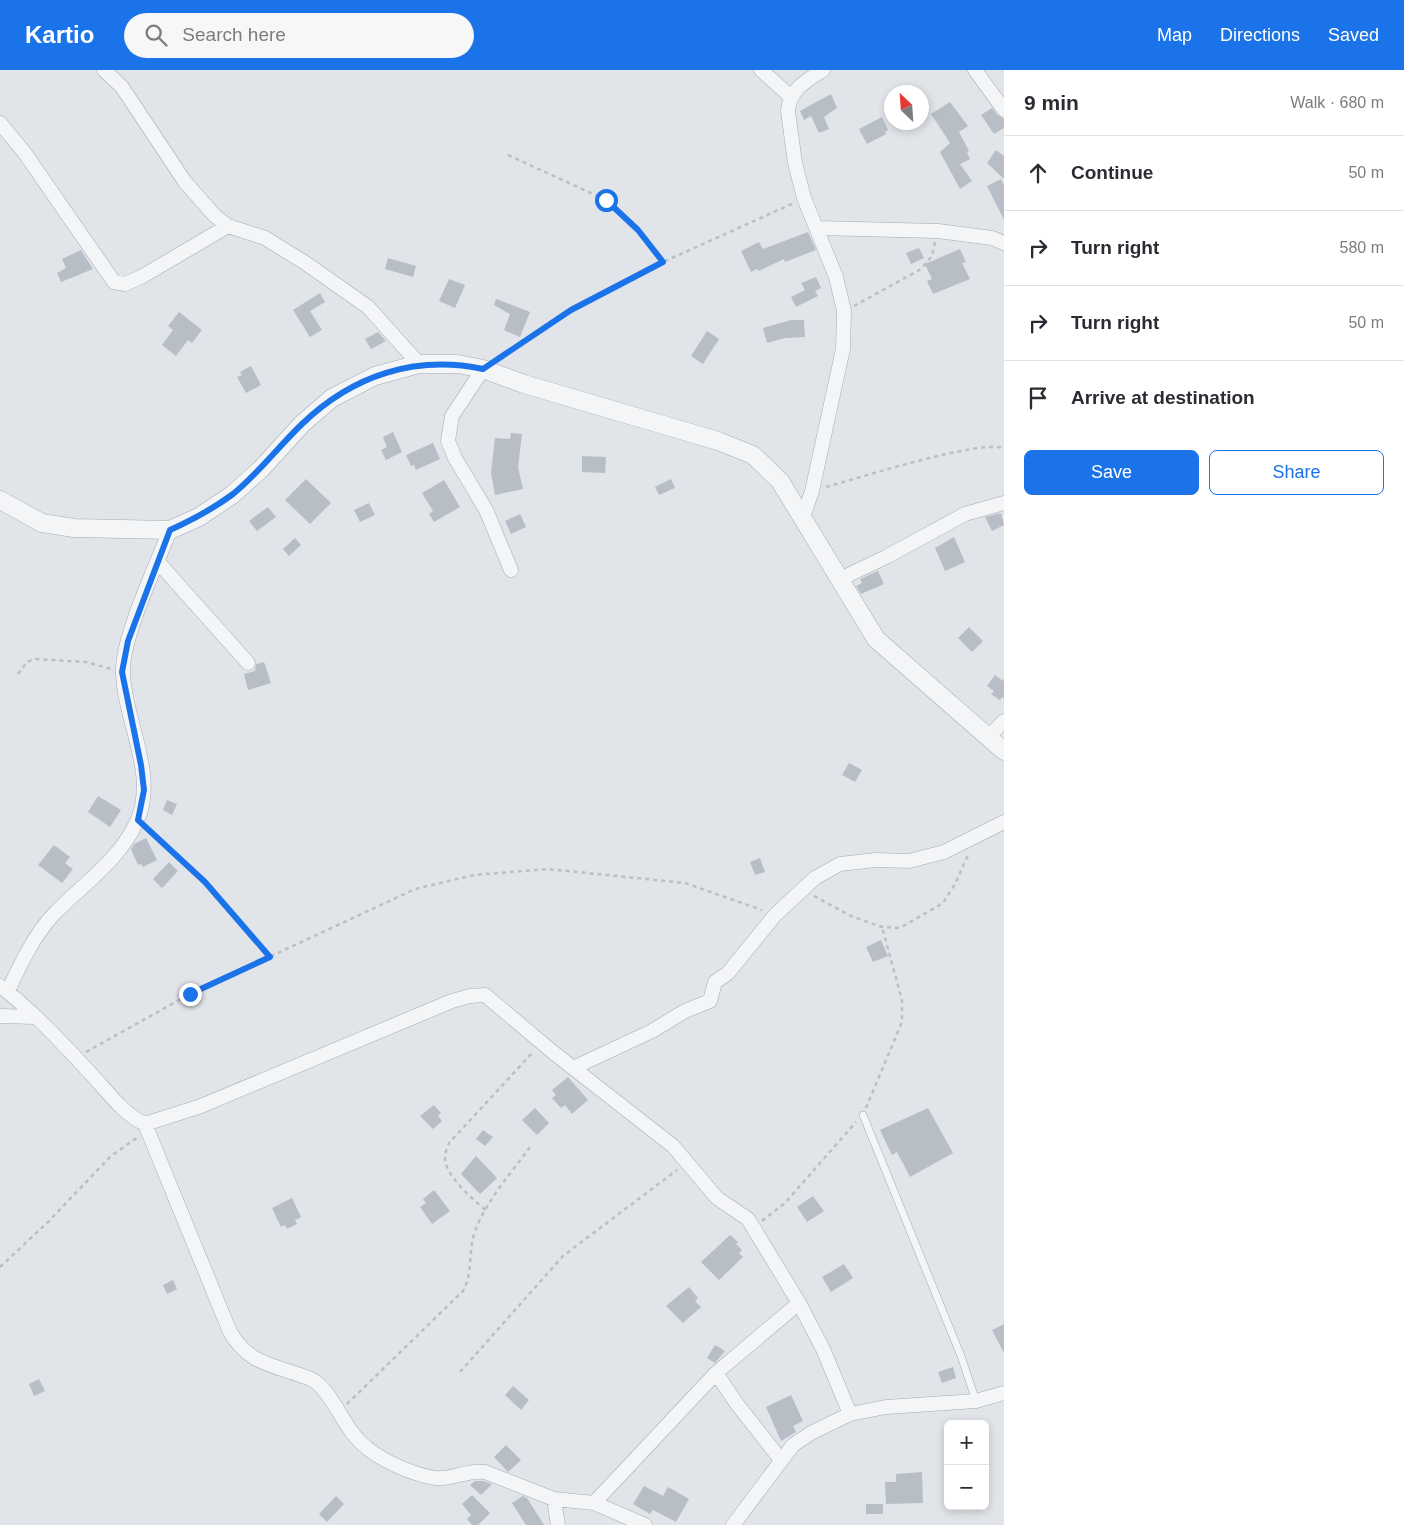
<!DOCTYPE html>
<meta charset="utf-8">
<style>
:root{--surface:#fff;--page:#f7f7f7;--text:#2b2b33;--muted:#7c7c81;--line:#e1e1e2;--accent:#1a73e8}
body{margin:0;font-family:Arial,sans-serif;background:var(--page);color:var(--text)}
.controls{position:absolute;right:15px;bottom:15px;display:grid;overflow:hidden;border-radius:8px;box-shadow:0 2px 8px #0003}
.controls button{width:45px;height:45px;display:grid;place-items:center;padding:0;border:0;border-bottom:1px solid var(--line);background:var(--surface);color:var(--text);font:25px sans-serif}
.compass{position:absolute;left:884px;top:15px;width:45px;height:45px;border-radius:50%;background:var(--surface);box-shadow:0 2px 8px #0003;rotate:335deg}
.stop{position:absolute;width:15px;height:15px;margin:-11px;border:4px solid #1a73e8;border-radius:50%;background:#fff}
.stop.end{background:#1a73e8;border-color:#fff;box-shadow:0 1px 5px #0008}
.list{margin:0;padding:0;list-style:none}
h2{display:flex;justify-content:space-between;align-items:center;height:65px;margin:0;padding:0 20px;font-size:21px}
h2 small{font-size:16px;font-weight:400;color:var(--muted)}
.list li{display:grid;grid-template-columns:32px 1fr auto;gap:15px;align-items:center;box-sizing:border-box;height:75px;padding:0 20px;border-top:1px solid var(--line)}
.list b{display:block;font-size:19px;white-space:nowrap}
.list em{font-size:16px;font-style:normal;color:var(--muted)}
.actions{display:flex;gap:10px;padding:15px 20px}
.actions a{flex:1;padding:11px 0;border:1px solid var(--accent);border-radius:8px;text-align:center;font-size:18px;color:var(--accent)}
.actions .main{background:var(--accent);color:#fff}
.icon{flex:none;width:28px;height:28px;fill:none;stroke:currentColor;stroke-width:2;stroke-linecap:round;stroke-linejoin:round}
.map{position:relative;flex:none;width:1004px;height:1455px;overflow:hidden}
header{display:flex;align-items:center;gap:30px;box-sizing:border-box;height:70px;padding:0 25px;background:var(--accent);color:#fff}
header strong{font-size:24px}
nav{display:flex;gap:28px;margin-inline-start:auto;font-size:18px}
.search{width:350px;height:45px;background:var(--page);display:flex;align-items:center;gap:12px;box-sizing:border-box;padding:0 18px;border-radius:28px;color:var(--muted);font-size:19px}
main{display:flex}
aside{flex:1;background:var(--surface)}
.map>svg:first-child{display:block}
.building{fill:#b8bec6}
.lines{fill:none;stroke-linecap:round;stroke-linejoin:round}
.service-casing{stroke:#a6abb3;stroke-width:8}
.minor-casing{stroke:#a6abb3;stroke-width:15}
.tertiary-casing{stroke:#a6abb3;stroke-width:19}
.path{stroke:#bbbfc4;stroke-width:2.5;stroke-dasharray:4 4;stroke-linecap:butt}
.service{stroke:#f3f5f7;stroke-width:7}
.minor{stroke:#f3f5f7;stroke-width:14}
.tertiary{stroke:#f3f5f7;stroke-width:18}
.route{stroke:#1a73e8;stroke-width:6}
</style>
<header>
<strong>Kartio</strong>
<div class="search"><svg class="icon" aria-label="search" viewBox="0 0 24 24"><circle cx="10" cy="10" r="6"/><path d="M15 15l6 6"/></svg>Search here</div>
<nav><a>Map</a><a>Directions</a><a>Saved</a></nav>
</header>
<main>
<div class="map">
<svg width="1004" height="1455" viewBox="0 0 1004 1455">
<rect width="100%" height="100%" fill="#e1e4e9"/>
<path class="building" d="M831,24L837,38L824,47L829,59L819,63L811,46L804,50L800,41Z
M950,32L968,56L959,62L969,81L967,82L970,89L960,94L972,111L960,119L940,82L950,73L931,44Z
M992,38L997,45L1004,49V58L994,64L981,45Z
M882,47L888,60L885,62L886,64L867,74L859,59Z
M996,80L1004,86V109L987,93Z
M1001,109L1004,115V150L987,116Z
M808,162L816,180L785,192L784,189L759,201L757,199L751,202L741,181L759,172L763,179Z
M919,178L924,188L911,194L906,183Z
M960,179L966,192L962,193L970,209L933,224L927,211L932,209L925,194Z
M81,180L93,199L61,212L57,203L66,198L62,189Z
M388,188L416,196L413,207L385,199Z
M816,207L821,218L815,221L818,226L796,237L791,227L805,220L801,213Z
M449,209L465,215L455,238L439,231Z
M320,223L325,232L310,241L322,260L310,267L293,240Z
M496,229L530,242L520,267L504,260L510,244L494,235Z
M179,242L202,260L192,273L188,270L176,286L162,275L173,260L168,256Z
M791,250H804L805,267L785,268L767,273L763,258Z
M707,261L719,269L703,294L691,286Z
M378,262L386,271L371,279L365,269Z
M251,296L261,315L246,323L237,307L242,305L240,302Z
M393,362L402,382L386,390L381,380L387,377L383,367Z
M511,363L522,364L518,397L523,419L495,425L491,403L495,368L510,369Z
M433,373L440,389L416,400L414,395L411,396L406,385Z
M582,386L606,387L605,403L582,402Z
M306,409L331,433L310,454L285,430Z
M671,409L675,418L659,425L655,417Z
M444,410L460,437L434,452L429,444L433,441L422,423Z
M369,433L375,445L360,452L354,440Z
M268,437L276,447L257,461L249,451Z
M1001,443L1004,455L992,461L985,447Z
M520,444L526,457L511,464L505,451Z
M954,467L965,492L945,501L935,478Z
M295,468L301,475L289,486L283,479Z
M878,501L884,514L861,524L856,516L862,513L860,509Z
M969,557L983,571L972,582L958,568Z
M264,592L271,613L248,620L244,604L255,601L256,594Z
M995,605L1003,611L1004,609V629L1002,627L1000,630L991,624L994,621L987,616Z
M849,693L862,700L855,712L842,705Z
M98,726L121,740L110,757L88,742Z
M167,730L177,734L172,745L163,740Z
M146,768L157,790L143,797L141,794L138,795L131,779L134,774Z
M54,775L70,787L65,793L73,799L62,813L38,795Z
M760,788L765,802L755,805L750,792Z
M169,792L178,801L162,818L153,809Z
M881,870L888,886L873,892L866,877Z
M568,1007L588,1030L572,1044L565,1035L561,1038L552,1028L556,1025L552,1020Z
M434,1035L441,1043L438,1046L442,1051L433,1059L420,1046Z
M535,1038L549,1053L537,1065L522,1050Z
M928,1038L953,1083L910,1107L897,1082L892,1085L880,1060Z
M483,1060L493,1067L485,1076L476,1069Z
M476,1086L497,1108L480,1124L461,1104Z
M434,1120L450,1141L432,1154L420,1137L426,1133L423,1129Z
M813,1126L824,1141L807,1152L797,1137Z
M292,1128L301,1147L295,1150L297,1154L287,1159L285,1155L281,1157L272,1138Z
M730,1165L738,1172L736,1174L742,1180L739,1183L743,1187L719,1210L701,1192Z
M844,1194L853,1208L831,1222L822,1207Z
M173,1210L177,1219L167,1224L163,1215Z
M689,1217L698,1228L695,1231L701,1237L683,1253L666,1236Z
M1004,1254V1283L992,1260Z
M715,1275L725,1281L715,1293L707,1288Z
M953,1297L956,1308L942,1313L938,1302Z
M39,1309L45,1321L34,1326L29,1314Z
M513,1316L529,1330L521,1340L505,1325Z
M791,1325L803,1351L793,1356L796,1362L781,1371L766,1337Z
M506,1375L521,1390L508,1402L494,1387Z
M922,1402L923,1433L886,1434L885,1412H896V1404Z
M475,1411H483L492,1414L481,1425L470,1415Z
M644,1416L663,1426L668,1417L689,1429L676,1452L653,1440L650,1444L633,1434Z
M472,1425L490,1443L478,1455H472L467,1449L471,1445L462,1434Z
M336,1426L344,1434L327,1452L319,1444Z
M523,1426L527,1428L544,1455H526L512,1433Z
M866,1434H883V1444H866Z"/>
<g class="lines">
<defs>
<path id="service" d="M863,1045L961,1286L976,1331"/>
<path id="minor" d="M104,0L122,17L185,112L215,146L228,156L265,168L304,192L368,237L419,294
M761,0L791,27
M975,0L1004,40
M0,53L24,82L114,212L125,214L141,207L228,156
M818,158L938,161L992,168L1004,173
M483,299L452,346L448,371L455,388L486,440L511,500
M802,450L812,421L843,279L844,241L836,207L804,128L795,93L788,41C789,20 806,11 823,0
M158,492L248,593
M840,509L886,487L965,444L1004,433
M988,667L1004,651
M0,916C33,941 63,974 92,1005C107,1021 124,1045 145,1054L201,1036L452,931L470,926L485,925L554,983L673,1076L717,1128L748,1149L799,1233L823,1279L850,1344
M8,921C20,895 34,865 54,844C83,814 120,790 137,751C158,705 124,650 123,603C121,569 157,494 170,460
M0,946L35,947
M573,998L652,961L685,941L710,931L715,912L728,903L775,845L815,808L840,794L876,790L909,791L944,782L1004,752
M145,1054L230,1262C246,1289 263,1293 291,1302C299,1305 309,1307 316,1312C332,1325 341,1349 354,1365C370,1386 404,1401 429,1407C450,1412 466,1399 485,1402L554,1429L594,1433L645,1455
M716,1303L737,1334L781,1390
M554,1429L558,1455
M594,1433L716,1303L799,1233
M733,1455L793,1375L811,1363L850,1344L886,1337L976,1331L1004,1323"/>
<path id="tertiary" d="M0,430L42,453L74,458L170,460L199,447L232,425L261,399L302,354L332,328L375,306L419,294H458L483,299L524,314L718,371L753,385L780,411L876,569L1004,681"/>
</defs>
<use href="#service" class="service-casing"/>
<use href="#minor" class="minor-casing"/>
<use href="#tertiary" class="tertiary-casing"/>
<path class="path" d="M508,85L606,130L638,160L663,192
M854,236L921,199L932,186L935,172
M499,288L571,239L663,192L794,133
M826,417C859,408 977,370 1004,378
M18,604L27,592L34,589L86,592L111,599
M146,758L205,812L269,887
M814,826L851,846L882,857L900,858L943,833L955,814L969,783
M86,982L190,924L415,819L474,805L548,799L685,813L762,840
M866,1038L902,952V930L882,857
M485,1140C473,1129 445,1106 445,1088C444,1083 448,1077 449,1073L534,981
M762,1151L785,1133L856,1052
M0,1197L48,1152L111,1086L138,1067
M460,1302L563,1186L677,1100
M347,1334L463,1221C472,1205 469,1186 473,1168C482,1135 510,1105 530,1077"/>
<use href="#service" class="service"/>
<use href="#minor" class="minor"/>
<use href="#tertiary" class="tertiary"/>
</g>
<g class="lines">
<path class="route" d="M190,924L270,887L205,812L138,750L144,720L141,695L122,602L128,571L170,460C192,450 213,439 233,424C259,403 278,377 302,354C353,305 415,285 483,299L571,240L663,192L638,160L606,130"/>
</g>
</svg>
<div class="controls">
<button>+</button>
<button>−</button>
</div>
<svg class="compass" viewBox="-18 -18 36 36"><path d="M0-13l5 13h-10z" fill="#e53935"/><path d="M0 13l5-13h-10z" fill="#7c7c81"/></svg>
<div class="stop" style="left:606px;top:130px"></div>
<div class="stop end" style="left:190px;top:924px"></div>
</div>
<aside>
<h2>9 min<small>Walk · 680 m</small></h2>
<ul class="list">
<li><svg class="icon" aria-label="ahead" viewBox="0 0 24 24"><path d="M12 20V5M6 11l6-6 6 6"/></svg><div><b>Continue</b></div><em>50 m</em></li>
<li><svg class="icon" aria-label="right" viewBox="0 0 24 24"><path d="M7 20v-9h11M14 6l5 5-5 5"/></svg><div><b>Turn right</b></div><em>580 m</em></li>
<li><svg class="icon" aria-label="right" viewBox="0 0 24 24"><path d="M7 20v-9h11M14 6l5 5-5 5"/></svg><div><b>Turn right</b></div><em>50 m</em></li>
<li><svg class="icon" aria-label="arrive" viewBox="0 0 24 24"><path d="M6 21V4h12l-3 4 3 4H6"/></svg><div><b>Arrive at destination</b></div></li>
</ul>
<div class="actions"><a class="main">Save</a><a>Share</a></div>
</aside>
</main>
